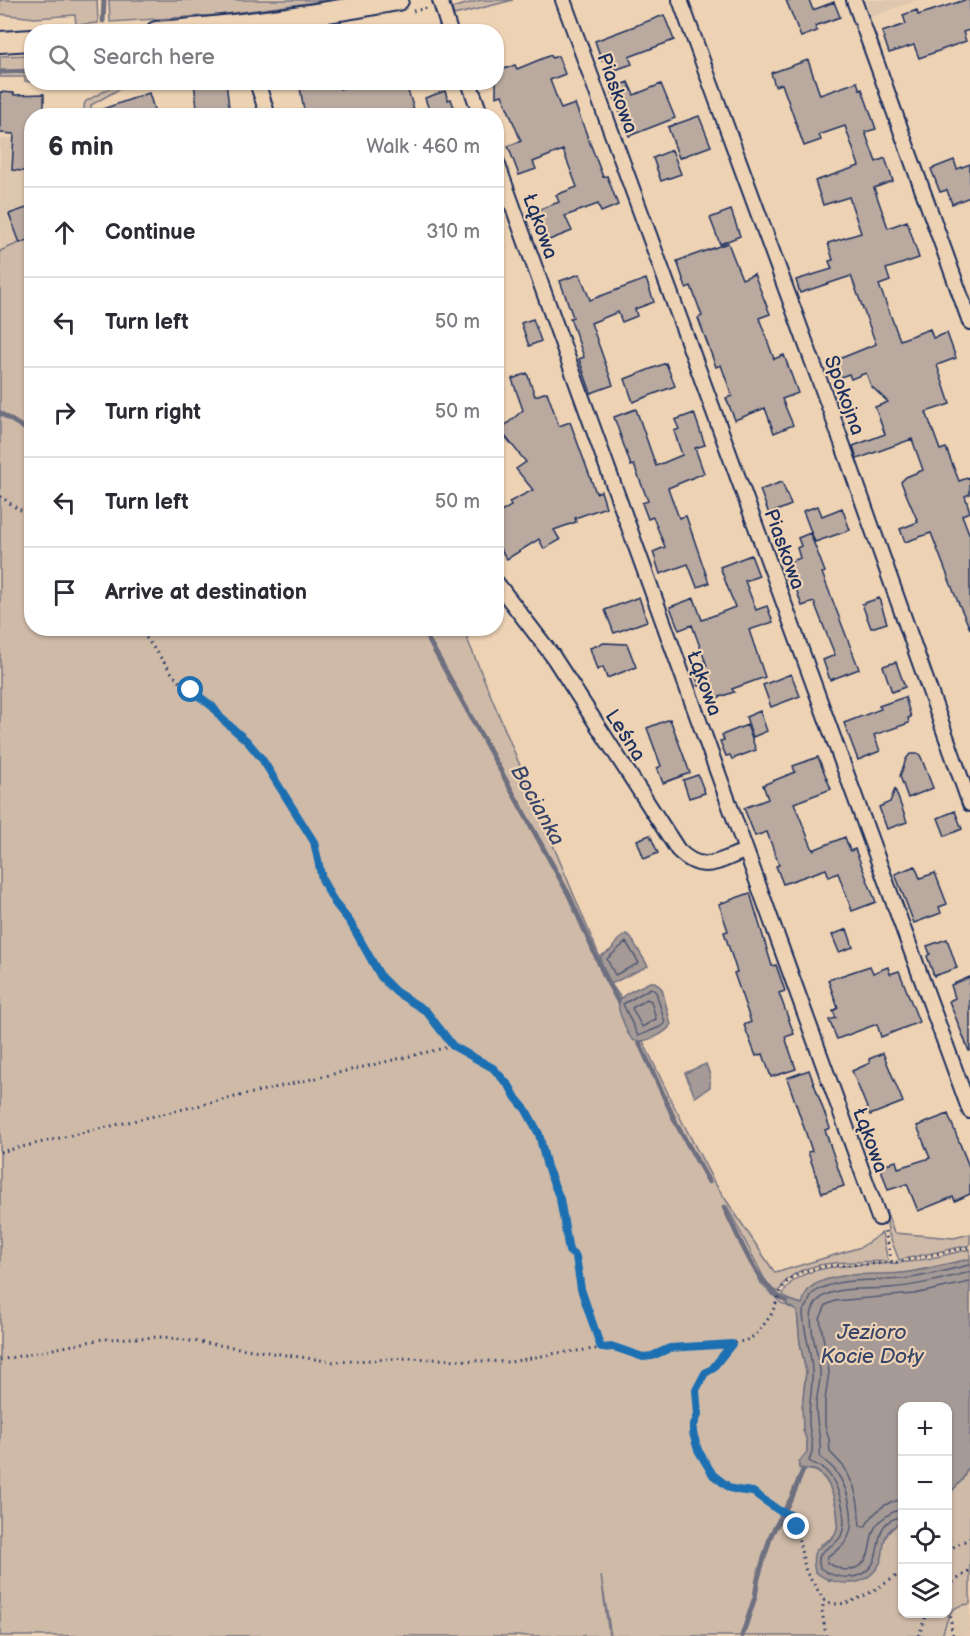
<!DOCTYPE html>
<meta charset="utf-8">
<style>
:root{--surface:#fff;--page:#f7f7f7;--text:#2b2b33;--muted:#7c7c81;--line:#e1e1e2}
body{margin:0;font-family:"Balsamiq Sans",sans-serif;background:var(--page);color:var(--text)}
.controls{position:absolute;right:18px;bottom:18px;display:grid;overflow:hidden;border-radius:12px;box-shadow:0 2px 4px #0004}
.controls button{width:54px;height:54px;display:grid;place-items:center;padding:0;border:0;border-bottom:2px solid var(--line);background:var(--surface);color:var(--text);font:30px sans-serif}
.stop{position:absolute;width:18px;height:18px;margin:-14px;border:4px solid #1f6fb2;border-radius:50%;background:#fff}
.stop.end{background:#1f6fb2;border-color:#fff;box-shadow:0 2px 6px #0008}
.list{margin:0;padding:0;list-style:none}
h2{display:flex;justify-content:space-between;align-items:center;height:78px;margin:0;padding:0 24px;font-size:26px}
h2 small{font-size:20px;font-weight:400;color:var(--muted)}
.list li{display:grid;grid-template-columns:39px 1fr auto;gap:18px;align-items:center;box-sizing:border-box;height:90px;padding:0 24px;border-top:2px solid var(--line)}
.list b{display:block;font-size:22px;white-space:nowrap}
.list em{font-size:20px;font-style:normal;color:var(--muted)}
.icon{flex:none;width:33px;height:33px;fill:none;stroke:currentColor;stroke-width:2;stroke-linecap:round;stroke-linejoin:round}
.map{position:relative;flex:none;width:970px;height:1636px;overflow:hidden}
.search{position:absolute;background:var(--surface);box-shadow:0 2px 4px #0004;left:24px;top:24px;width:480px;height:66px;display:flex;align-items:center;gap:15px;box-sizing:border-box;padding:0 21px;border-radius:24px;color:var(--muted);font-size:22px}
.panel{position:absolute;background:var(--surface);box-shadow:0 2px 4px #0004;left:24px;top:108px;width:480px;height:528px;border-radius:24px}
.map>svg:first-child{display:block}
.built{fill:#ddc6ae}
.green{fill:#cfbaa8;stroke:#757483;stroke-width:1.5}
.water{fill:#a59a96;stroke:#6e6f80;stroke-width:1.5}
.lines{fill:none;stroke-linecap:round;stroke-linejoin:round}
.shore{stroke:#525a74;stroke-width:1.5}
.stream{stroke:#6e6f80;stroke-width:5}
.building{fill:#b9a99f;stroke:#1b2f5e;stroke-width:1.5}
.minor-casing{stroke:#1b2f5e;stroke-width:18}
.secondary-casing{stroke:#1b2f5e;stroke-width:24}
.path{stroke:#1b2f5e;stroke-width:3;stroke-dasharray:1.5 4.5;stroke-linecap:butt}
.minor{stroke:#edd2b4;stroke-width:14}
.secondary{stroke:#edd2b4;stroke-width:20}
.route{stroke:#1f6fb2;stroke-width:8}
.labels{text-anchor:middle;stroke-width:4.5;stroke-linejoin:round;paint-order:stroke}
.street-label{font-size:20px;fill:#1b2f5e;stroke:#edd2b4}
.water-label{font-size:21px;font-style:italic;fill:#374469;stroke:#edd2b4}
</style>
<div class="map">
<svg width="970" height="1636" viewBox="0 0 970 1636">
<rect width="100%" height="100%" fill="#edd2b4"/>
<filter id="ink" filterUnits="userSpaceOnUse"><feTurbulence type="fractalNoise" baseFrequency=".0167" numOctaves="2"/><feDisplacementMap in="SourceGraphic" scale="12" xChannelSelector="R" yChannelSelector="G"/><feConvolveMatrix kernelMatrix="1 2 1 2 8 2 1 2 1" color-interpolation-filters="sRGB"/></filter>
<g filter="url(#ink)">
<path class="built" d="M865,0H917L871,17Z
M14,138L31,139V238L0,251V139Z
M959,1604H970V1636H942L949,1613Z"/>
<path class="green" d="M0,0H330L219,15L110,22L109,0H97L98,23L76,25L75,15L35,18L0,14Z
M481,0H513L454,15L452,9L455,7Z
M31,55V82L25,81V77H0V56Z
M120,83H130L91,105L92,115H85L84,105L86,101Z
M31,238L32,628L463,629L611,984L621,998L618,1001L639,1042L643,1041L672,1102L714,1182L775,1273L861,1247L882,1233L888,1261C855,1263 794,1256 779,1292L772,1289L764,1278L727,1206L723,1208L762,1285L781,1303L797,1311L800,1343L806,1372L803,1397V1429L807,1442V1452L799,1462V1468C807,1471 815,1468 821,1475C833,1485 842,1520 835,1534C832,1539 825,1542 820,1545L815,1572L830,1581L878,1567C883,1546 882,1532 902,1522V1614H948V1495L962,1480L970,1464V1604C948,1605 948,1618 942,1636H611L601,1576L609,1636H0V251Z
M886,1210L894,1233L954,1238L970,1234V1245L899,1260L888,1232Z
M970,1249V1259L910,1272L886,1275L802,1304L790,1300L783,1295C796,1258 874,1267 907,1262C928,1260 949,1254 970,1249Z"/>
<path class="water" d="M626,934L630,936L648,966L611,984L601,962V956L611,950L618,940Z
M650,982H655L662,989L671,1025C664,1035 647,1042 635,1041C628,1037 626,1029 623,1021C610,994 628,994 650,982Z
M706,1064L710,1075V1087L695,1097L685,1073Z
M970,1259V1464L962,1480L948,1495V1406H902V1522C874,1535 890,1551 877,1568C861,1590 833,1585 815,1572C808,1540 826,1551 835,1534C843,1519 832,1481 818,1472C812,1468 806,1470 799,1468V1462L807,1452V1442L803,1429L802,1408L806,1372L800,1343L797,1311L787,1305L786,1301L790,1300L802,1304C805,1296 806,1290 814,1285C842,1269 880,1277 911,1272C931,1269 950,1263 970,1259Z"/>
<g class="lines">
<path class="shore" d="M626,942L639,963L615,975L607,959Z
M651,988L656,992L665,1023L660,1027L638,1036L623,1004Z
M647,999L651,1001L656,1019L642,1027L632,1008Z
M902,1500C885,1501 873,1513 865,1527L860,1526L858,1503L854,1487L845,1468L830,1452L829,1439L825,1425V1400L829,1372L820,1319L826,1305L835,1301L914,1294L970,1282
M902,1510C895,1510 891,1513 885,1517C865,1531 875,1549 864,1562C859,1568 850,1570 843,1570L827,1563L828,1556C835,1552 842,1548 846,1541C858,1523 848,1489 837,1473C832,1466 826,1462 820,1457C822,1440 816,1424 816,1407C816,1395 821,1383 820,1371C818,1343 794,1303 834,1292C852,1287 871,1290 889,1288C916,1286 943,1279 970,1272
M902,1517C872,1520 883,1549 872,1565C859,1583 835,1579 820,1568C814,1546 834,1550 841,1536C849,1518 839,1483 825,1470C821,1466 813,1464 809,1461C816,1445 810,1440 809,1424C808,1406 813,1390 812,1372C812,1352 803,1332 803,1311L807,1306L812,1294C839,1274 880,1283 911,1278C931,1275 951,1269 970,1265"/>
<path class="stream" d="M103,21L104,0
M0,72L32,71
M0,413L32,433
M421,628L432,646L569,895L606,979L618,1001
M639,1042L677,1125L709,1182
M724,1207C739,1236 756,1286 786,1301
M742,1636L755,1597L758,1578L771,1535L792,1497L803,1470"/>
</g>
<path class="building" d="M786,0H809L813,10L834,2L840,17L815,26L817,31L801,37Z
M965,0H970V30L963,32L966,41L919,58L914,45L889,53L882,32L906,24L903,15L917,10L918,15Z
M664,15L674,40L629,57L632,64L615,70L611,58L602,61L595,41Z
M551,55L552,58L558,56L565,74L550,80L561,109L575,104L603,177L607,176L618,205L601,212L598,204L565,216L572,231L544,242L532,212L559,202L556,195L577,187L563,150L533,162L536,169L519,175L508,146L521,141L502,95L496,97V72L515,65L517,69Z
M808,60L820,95L857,82L860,90L862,89L876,129L865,132L876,162L885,158L893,181L874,188L888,228L907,221L919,258L886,269L890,281L879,285L900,340L930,329L933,338L947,333L956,358L937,365L950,404L926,412L940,450L946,448L959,481L970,477V494L965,496L970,512L962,515L970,536V629L955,595L931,533L905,542L900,529L918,522L901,482L906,477L923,470L912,439L857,459L853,446L885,434L875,407L888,402L871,386L866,373L851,379L849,374L835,379L829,363L876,344L851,276L800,293L796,280L832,269L829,261L833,260L828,243L861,233L849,197L823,205L815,181L859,166L845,126L819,135L821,140L804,146L782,84L775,86L771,73Z
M194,82H226L230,116H198Z
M299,82H340V89L358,82H405L414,109L396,116H305Z
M628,82L634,95L661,84L675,118L629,136L611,89Z
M445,91L448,100L451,99L457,116H431L425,98Z
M0,92L14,93V95L44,94V116H32V172L12,170L14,134L0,133Z
M149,93L156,116H91V113Z
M699,116L711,146L679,158L668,127Z
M672,150L681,174L661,181L653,158Z
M954,160L957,169L970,164V197L952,204L947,190L940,192L931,169Z
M32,206V238L20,243L9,214Z
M731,210L740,236L720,244L710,218Z
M728,243L742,279L754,274L770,314L759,318L774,359L784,355L798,393L782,399L793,425L774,433L765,408L735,420L726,398L732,396L721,365L716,367L698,318L702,316L691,286L686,288L677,261Z
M580,274L590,300L646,279L654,302L635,309L637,316L622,322L618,312L591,323L613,385L591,393L579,359L584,357L570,318L573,317L560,281Z
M533,319L541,341L529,346L521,323Z
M666,363L675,386L633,402L625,379Z
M527,373L535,396L547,392L559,426L570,422L596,493L601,491L606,507L575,518L576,522L554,530L560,540L544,549L539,539L507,559L496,543V515L511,506L509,502L533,490L516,469L526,462L500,430L523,410L512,379Z
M636,409L656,466L682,455L674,431L679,429L675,420L694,413L705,445L695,448L704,473L668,488L679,518L686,516L709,583L697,587L688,564L660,574L653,552L665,547L653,517L648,519L642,503L648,501L634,465L631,466L614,417Z
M782,482L791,505L769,514L760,490Z
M818,506L822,516L842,508L850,530L815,542L803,511Z
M810,533L825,572L822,573L859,669L830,680L823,660L835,655L814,602L802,606L787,563L800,558L797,548L801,546L798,538Z
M751,555L759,576L745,581L756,610L767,606L773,622L749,630L765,677L732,689L734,692L711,700L705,684L699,686L694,671L707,666L692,625L679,630L670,607L694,598L702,620L735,607L720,567Z
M639,597L647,621L614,633L605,610Z
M879,598L887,623L871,628L862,604Z
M604,643L627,644L636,667L607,678L603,667L597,670L590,648Z
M896,662L905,687L892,692L883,666Z
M791,674L800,696L771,707L763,685Z
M905,697L911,717L908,718L909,723L874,735L880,751L858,760L844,723L881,709L879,706Z
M760,711L767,731L753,737L746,717Z
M670,719L690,773L663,783L657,768L661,766L647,728Z
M747,725L756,750L732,759L730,755L726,756L720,741L724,740L722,735Z
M910,754H919L921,757L933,788L908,798L900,776L906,759Z
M818,757L831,789L794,803L813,850L845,837L850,851L855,849L876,902L852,911L838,873L829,877L826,869L783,884L776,866L779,865L767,832L755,836L744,808L768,799L763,785L795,772L793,766Z
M698,775L705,793L689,798L683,780Z
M895,789L907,822L887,829L879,807L890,802Z
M955,811L962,829L945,836L938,818Z
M650,835L658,853L644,859L637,840Z
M915,866L920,878L935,873L947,904L939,907L941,913L914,923L895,874Z
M750,893L772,966L776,965L785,991L779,993L794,1034L785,1037L796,1069L771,1077L763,1054L756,1056L744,1025L751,1022L734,973L737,972L724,932L728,931L719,904Z
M847,929L853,947L839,952L832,935Z
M947,939L957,968L934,976L927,956L930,954L927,946Z
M870,966L873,973L888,967L890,974L899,971L919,1022L881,1037L877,1024L837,1039L829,1020L836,1018L833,1011L838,1008L828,980Z
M970,977V1051H969L949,1001L955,998L951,985Z
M883,1053L903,1102L870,1115L852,1071L870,1063L869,1059Z
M809,1070L830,1128L825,1130L844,1186L822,1193L808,1152L812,1151L787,1078Z
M948,1114L970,1169V1194L955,1201L953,1197L918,1211L907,1184L888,1190L880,1166L896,1161L898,1168L930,1158L917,1126Z"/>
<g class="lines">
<defs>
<path id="minor" d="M440,0L450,32
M563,0L970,1111
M680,0L831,412L970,804
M854,0L970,322
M257,82L268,116
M469,82L481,116
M496,160L879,1218
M496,582L552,655L678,850C703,875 717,861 745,851"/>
<path id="secondary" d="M156,32C238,26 318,15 398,0
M0,42L32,40"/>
</defs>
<use href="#minor" class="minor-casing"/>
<use href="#secondary" class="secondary-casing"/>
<path class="path" d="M413,11L427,8
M41,25L61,24V32
M0,496L18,509L32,514
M139,628L177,680L213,707L221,718L254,748L314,842L322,879L334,902L350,922L375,969L389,986L426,1011L453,1046
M0,1152L453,1046L493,1068L510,1087L534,1121L539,1134L547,1167L559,1199L569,1251L576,1257L581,1289L601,1348
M885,1231L892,1263
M730,1345L713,1369L705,1373L696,1390L698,1415L693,1427V1433L698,1450L713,1475L730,1488L737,1490L753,1492L778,1510L791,1515L794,1519L806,1572L824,1600L822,1611L826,1636
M0,1360L102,1339L164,1337L334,1362L409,1358L510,1362L557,1353L614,1347L643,1357H652L670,1348L731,1343L745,1341L756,1335L771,1315L784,1285L790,1279L802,1272L826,1266L892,1263L970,1247
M948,1550L970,1538
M948,1586L970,1570
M824,1600C845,1615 883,1583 902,1573
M948,1611L951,1613V1626L953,1636
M919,1636L926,1614"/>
<use href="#minor" class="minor"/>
<use href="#secondary" class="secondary"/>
</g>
</g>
<g class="lines" filter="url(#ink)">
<path class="route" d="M191,690L213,707L221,718L247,741L262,759L314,842L322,879L334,902L350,922L381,977L396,992L426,1011L453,1046L493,1068L510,1087L516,1098L526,1110L539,1134L547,1167L560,1199L569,1251L576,1257L581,1289L601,1348L614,1347L643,1357L652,1356L670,1348L732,1344L712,1369L705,1373L696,1390L698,1415L693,1427V1433L698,1450L713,1475L730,1488L737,1490L753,1492L778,1510L791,1515L797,1527"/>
</g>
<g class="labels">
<g class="street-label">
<text transform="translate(618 93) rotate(70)" y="7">Piaskowa</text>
<text transform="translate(541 226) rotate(70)" y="7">Łąkowa</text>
<text transform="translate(845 395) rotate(70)" y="7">Spokojna</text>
<text transform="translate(785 549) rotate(70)" y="7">Piaskowa</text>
<text transform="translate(705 683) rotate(70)" y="7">Łąkowa</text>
<text transform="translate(626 735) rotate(57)" y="7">Leśna</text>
<text transform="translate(871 1140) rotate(70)" y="7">Łąkowa</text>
</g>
<g class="water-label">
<text transform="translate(538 805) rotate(61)" y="7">Bocianka</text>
<text x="872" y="1339">Jezioro<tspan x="872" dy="24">Kocie Doły</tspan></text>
</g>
</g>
</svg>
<div class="controls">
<button>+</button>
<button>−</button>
<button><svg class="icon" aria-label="locate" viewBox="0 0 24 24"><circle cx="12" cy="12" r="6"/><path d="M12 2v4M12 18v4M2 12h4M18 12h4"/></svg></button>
<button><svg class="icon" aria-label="layers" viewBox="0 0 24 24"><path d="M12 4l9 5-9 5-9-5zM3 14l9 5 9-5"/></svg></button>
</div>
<div class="stop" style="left:191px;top:690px"></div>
<div class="stop end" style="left:797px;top:1527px"></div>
<div class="search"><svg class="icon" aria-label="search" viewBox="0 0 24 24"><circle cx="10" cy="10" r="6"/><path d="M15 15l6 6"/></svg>Search here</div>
<section class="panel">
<h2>6 min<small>Walk · 460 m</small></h2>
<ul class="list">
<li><svg class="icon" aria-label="ahead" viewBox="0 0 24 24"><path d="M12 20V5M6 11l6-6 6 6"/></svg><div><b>Continue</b></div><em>310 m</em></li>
<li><svg class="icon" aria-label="left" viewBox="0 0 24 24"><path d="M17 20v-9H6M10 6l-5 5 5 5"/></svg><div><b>Turn left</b></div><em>50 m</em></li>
<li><svg class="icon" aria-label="right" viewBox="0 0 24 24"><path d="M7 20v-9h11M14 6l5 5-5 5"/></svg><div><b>Turn right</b></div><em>50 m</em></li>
<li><svg class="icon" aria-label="left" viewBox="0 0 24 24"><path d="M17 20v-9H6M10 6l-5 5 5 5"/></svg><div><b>Turn left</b></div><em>50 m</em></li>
<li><svg class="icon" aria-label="arrive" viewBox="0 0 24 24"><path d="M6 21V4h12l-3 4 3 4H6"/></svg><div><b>Arrive at destination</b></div></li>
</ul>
</section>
</div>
